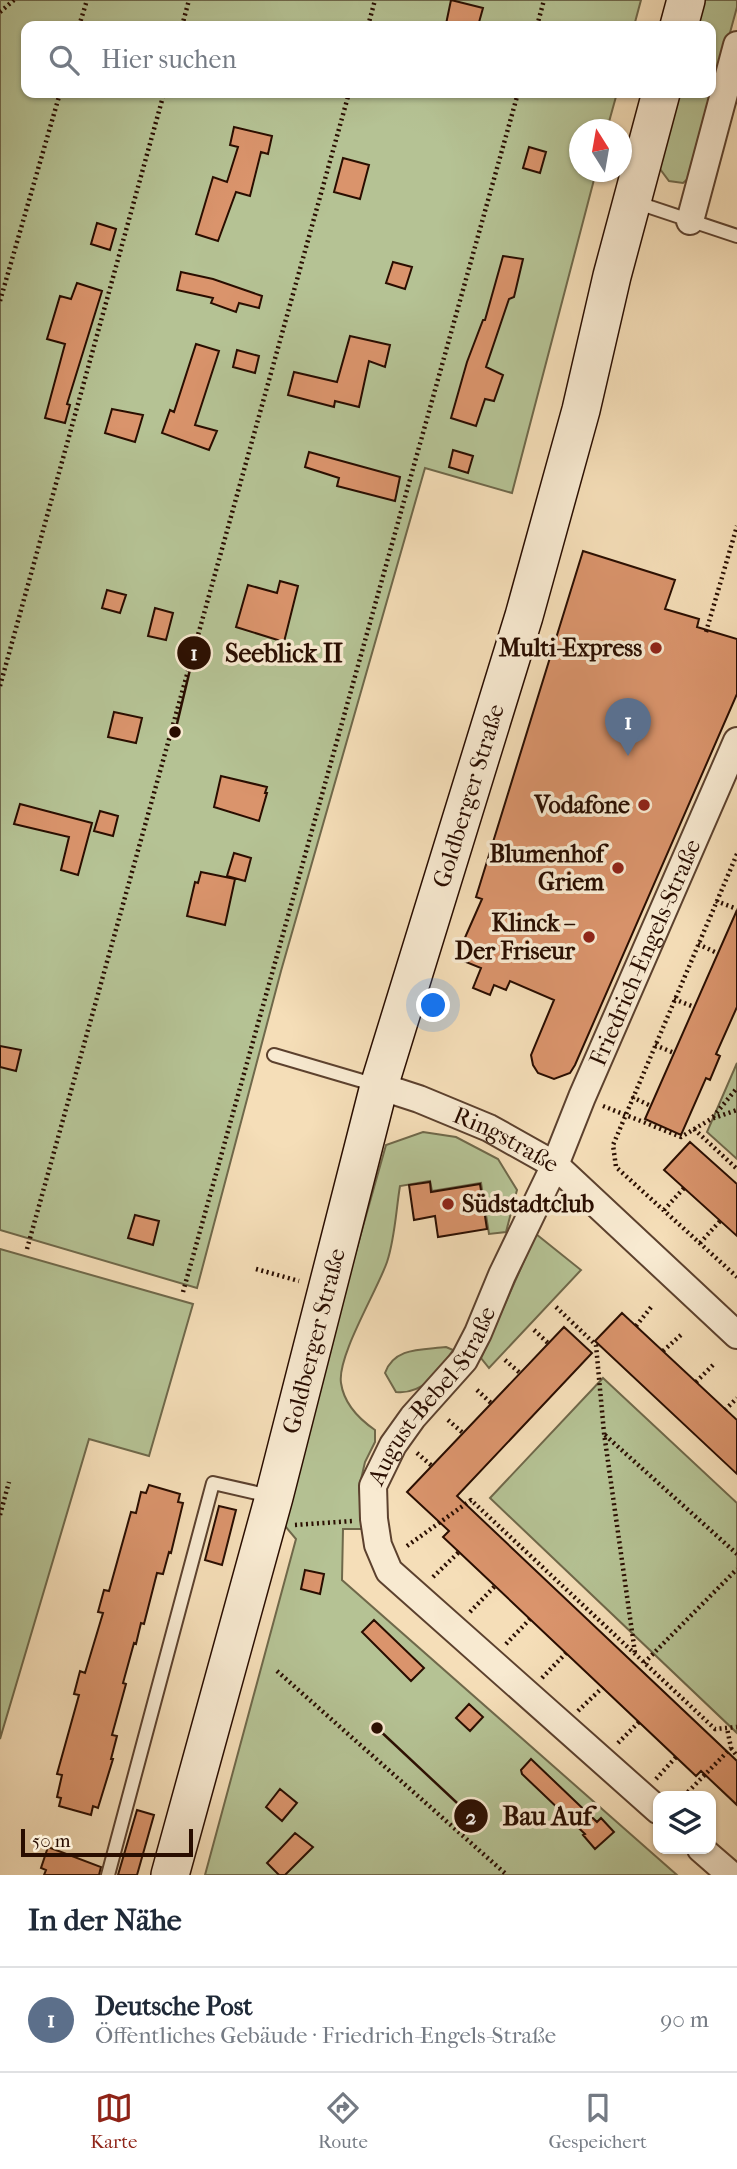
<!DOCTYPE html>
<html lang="de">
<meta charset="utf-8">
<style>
:root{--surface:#fff;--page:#f2f2f3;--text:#1f2937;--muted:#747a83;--line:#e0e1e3;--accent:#8f2418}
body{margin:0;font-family:"IM FELL French Canon",serif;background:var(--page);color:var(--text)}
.controls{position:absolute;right:21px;bottom:21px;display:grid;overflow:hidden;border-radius:14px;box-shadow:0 2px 5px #0004}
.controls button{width:63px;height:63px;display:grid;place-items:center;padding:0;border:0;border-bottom:2px solid var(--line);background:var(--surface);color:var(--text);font:35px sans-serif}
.compass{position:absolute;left:569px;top:119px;width:63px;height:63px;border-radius:50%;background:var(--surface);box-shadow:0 2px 5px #0004;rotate:349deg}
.scale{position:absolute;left:21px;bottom:18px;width:172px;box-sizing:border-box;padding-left:7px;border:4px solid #290d00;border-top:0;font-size:19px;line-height:24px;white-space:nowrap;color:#290d00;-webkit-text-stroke:5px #f8ead1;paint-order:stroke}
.you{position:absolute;left:434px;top:1006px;width:24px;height:24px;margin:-18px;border:5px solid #fff;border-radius:50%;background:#1a73e8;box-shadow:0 0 0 10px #1a73e833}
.badge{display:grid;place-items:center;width:46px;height:46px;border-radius:50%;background:var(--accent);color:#fff;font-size:23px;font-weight:700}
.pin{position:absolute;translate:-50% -58px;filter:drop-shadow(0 2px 4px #0008)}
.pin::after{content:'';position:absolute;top:37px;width:24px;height:21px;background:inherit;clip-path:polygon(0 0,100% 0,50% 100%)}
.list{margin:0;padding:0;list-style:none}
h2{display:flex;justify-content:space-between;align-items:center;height:91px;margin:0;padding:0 28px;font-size:30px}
h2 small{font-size:23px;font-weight:400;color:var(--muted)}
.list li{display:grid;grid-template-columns:46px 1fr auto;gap:21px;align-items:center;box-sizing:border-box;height:105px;padding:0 28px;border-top:2px solid var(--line)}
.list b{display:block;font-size:26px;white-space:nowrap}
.list p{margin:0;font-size:23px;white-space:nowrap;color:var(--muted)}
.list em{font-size:23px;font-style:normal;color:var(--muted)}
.icon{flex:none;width:38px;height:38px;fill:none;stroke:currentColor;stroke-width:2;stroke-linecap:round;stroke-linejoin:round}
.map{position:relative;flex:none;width:737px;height:1875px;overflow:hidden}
.search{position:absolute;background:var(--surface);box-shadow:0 2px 5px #0004;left:21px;right:21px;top:21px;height:77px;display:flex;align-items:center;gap:18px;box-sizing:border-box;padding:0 24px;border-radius:14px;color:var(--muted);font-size:26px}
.sheet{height:196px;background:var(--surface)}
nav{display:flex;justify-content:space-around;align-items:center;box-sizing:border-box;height:98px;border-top:2px solid var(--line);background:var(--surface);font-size:19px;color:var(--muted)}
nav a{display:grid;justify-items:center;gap:4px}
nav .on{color:var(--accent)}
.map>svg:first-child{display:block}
.green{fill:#b5c294;stroke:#6f684a;stroke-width:2}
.building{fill:#da946c;stroke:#290d00;stroke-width:2}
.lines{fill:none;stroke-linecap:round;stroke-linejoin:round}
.service-casing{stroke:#5c412e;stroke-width:16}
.minor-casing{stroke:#5c412e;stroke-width:30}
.secondary-casing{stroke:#290d00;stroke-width:40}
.path{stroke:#290d00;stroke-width:4.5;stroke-dasharray:2 3.5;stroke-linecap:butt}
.service{stroke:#f8ead1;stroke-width:12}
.minor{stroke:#f8ead1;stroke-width:26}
.secondary{stroke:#f8ead1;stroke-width:37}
.poi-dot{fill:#8f2418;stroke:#f8ead1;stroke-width:2.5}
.labels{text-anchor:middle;stroke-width:7;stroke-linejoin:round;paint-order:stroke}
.poi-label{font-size:24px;font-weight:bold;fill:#290d00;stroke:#f8ead1;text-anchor:end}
.street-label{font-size:24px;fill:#290d00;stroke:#f8ead1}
.leader{fill:none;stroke:#290d00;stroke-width:2.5}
.callout-dot{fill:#290d00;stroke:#f8ead1;stroke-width:2.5}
.mark-label{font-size:21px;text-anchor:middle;font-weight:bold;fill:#fff}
.callout-label{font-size:26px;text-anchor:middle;font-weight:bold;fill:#290d00;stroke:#f8ead1;stroke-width:7;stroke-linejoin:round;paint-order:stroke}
</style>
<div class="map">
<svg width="737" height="1875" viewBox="0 0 737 1875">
<rect width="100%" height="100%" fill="#f5deb8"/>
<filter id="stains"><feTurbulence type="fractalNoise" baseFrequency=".00286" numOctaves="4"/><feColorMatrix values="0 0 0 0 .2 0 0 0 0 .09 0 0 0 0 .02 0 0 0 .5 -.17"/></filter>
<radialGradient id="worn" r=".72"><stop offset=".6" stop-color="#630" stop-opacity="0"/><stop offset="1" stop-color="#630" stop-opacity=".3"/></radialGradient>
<path class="green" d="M0,0H641L634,26H26V93H617L607,129L580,130V172H596L512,493L425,468L281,971L197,1288L0,1230Z
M702,0H737V7L691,176L683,183L669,181L660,169L661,151L677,93H711V26H695Z
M737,1063V1159L707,1132Z
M423,1132L456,1137L498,1159L517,1190L506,1232L489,1234L481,1183L432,1191L430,1181L400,1186C396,1210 395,1238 387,1262C377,1291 337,1356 341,1383C344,1404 359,1419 375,1430V1442L365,1462L359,1488L364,1529H343L342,1580L677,1875H205L296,1539L280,1520L386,1145Z
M536,1234L581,1270L489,1368L481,1358Z
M0,1249L193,1304L149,1456L89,1439L0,1739Z
M446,1347L453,1350C440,1371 423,1395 396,1392L385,1373C394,1347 422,1350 446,1347Z
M603,1378L737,1503V1733L490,1498Z"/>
<path class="building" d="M451,0L483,8L478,26L446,24Z
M234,127L272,136L268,154L261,152L250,196L236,192L218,241L196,234L213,177L227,182L238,147L230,145Z
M529,147L546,152L540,173L523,168Z
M343,158L369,165L360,199L334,192Z
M97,223L116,229L110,250L91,244Z
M503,256L523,259L514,297L509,299L486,367L503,375L494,401L485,399L476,426L451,418L467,362L483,320H485Z
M393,262L412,267L405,289L386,283Z
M181,272L213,279L262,296L259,308L239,303L236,312L211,303L213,298L177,290Z
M77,283L102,291L67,404L70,405L65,423L45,418L65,344L47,339L60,296L71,299Z
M350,336L390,345L385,367L369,361L359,407L335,401L334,407L288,395L294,372L337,382Z
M196,344L219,351L195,425L217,431L209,450L162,433L170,410L174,412Z
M237,350L259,356L255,373L233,367Z
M112,409L143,415L135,442L105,433Z
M453,450L473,456L468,473L449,467Z
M309,452L400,477L395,501L337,486L339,478L305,467Z
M583,551L675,580L665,609L699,619L697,627L737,639V694L575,1065L570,1073L554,1079L538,1073L533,1065L531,1055L554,1000L510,981L506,990L494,985L490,995L473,988L481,968L456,958L482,899L476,897Z
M280,581L298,586L284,642L236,627L248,585L277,593Z
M107,590L126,595L120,613L102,608Z
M155,608L173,613L166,640L148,636Z
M114,712L142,718L136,743L108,737Z
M221,776L267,787L265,793H267L259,821L214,807Z
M20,804L92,823L78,875L61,870L69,837L14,824Z
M100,811L118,816L113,836L94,831Z
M234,853L251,858L245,881L227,876Z
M201,872L235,879L225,925L187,916L195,882L198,883Z
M737,910V1007L716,1054L720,1056L710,1080L706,1078L681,1135L645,1119Z
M0,1046L21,1050L16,1071L0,1067Z
M690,1142L737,1184V1236L664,1170Z
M430,1182L431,1192L480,1184L487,1229L438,1237L435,1216L414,1220L409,1185Z
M135,1215L159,1221L153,1245L128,1238Z
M622,1313L737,1420V1474L595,1341Z
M564,1327L592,1353L457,1496L737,1761V1805L701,1771L696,1776L459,1552L443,1537L449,1531L407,1492Z
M149,1485L180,1494L178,1502L183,1503L171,1553L169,1552L163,1574L157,1573L144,1624L141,1623L136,1644L134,1643L123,1683L126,1684L112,1735L117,1736L111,1759H113L98,1808L93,1806L91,1815L59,1806L61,1798L57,1797L62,1775L57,1774L79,1695L74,1694L80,1671L85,1673L103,1613L98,1612L104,1590L109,1591L131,1512L136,1513L141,1492L146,1493Z
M219,1506L236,1510L222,1565L205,1560Z
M305,1570L324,1574L320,1594L301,1589Z
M374,1620L424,1668L411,1681L362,1632Z
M469,1704L483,1717L470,1731L456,1718Z
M531,1759L597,1822L601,1818L614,1832L595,1849L583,1835L585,1834L522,1774L521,1770Z
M280,1789L297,1803L282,1821L266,1807Z
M137,1810L154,1815L137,1875H118Z
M295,1833L313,1847L285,1875H279L267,1863Z
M48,1847L101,1867L99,1875H44L46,1870L41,1868Z"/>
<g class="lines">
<defs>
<path id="service" d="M635,202L737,236
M274,1055L376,1085
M108,1875L213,1483L270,1496"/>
<g id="minor">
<path d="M690,221L737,45"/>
<path id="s1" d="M379,1086L419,1099L489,1128L555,1165L737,1335"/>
<path id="s2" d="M658,1810L389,1571L378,1545L374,1519L373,1486L393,1445L413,1417L464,1360L478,1333L502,1275L555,1165L582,1097L737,741"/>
<path d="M701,1849L731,1875"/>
</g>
<g id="secondary">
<path d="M679,26L686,0"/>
<path id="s3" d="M170,1875L274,1497L379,1086L524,616L581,410L612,276L661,93"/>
</g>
</defs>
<use href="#service" class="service-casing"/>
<use href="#minor" class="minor-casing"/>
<use href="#secondary" class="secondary-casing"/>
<path class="path" d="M0,12L14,0
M79,26L87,0
M182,26L189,0
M368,26L375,0
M537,26L544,0
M0,301L60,93
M706,632L737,526
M0,686L164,93
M737,854L613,1145L616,1167L737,1277
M716,901L737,909
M698,944L717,953
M674,999L694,1007
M655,1045L674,1053
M632,1097L651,1106
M603,1106L681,1137L711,1119L737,1110
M713,1117L737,1088
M694,1129L737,1169
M664,1210L684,1188
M700,1243L720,1221
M27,1249L349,93
M256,1269L299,1281
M183,1292L518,93
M556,1307L596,1345L604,1433L635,1653
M636,1326L652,1306
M534,1330L548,1343
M663,1351L682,1334
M505,1360L520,1373
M696,1382L714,1364
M477,1390L491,1403
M725,1410L737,1398
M448,1420L463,1433
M605,1435L737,1554
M417,1453L432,1466
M0,1515L9,1482
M295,1525L352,1521
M407,1546L471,1500L715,1729L737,1727
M433,1577L459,1552
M470,1612L495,1586
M506,1644L530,1619
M644,1663L737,1569
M277,1671L507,1875
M542,1678L566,1653
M578,1711L603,1687
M618,1743L639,1722
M731,1748L737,1756
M656,1779L676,1757
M684,1796L731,1748L727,1728"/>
<use href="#service" class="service"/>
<use href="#minor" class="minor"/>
<use href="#secondary" class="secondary"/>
</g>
<g class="poi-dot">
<circle cx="656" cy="648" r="7"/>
<circle cx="644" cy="805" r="7"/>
<circle cx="618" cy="868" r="7"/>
<circle cx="589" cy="937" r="7"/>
<circle cx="448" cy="1204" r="7"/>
</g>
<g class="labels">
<g class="poi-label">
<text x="642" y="656">Multi-Express</text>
<text x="630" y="813">Vodafone</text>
<text x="604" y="862">Blumenhof<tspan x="604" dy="28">Griem</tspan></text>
<text x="575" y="931">Klinck –<tspan x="575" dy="28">Der Friseur</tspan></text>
<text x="462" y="1212" text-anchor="start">Südstadtclub</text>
</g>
<g class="street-label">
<text dy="8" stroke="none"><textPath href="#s3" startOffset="1120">Goldberger Straße</textPath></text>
<text dy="8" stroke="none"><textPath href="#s2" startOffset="1050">Friedrich-Engels-Straße</textPath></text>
<text dy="8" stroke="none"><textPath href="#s1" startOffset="138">Ringstraße</textPath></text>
<text dy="8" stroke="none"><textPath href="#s3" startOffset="553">Goldberger Straße</textPath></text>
<text dy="8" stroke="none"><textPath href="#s2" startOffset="556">August-Bebel-Straße</textPath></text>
</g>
</g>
<path class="leader" d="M175 732L194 653M377 1728L471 1816"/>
<g class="callout-dot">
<circle cx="175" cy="732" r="7"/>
<circle cx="377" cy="1728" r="7"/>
<circle cx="194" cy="653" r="18"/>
<circle cx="471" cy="1816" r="18"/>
</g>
<g class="mark-label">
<text x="194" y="660">1</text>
<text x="471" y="1824">2</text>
</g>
<g class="callout-label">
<text x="284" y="662">Seeblick II</text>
<text x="547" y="1825">Bau Auf</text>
</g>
<rect width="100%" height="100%" filter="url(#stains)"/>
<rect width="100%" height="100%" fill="url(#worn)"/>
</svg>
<div class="controls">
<button><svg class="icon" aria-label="layers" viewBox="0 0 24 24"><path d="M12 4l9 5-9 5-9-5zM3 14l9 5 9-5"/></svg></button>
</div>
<svg class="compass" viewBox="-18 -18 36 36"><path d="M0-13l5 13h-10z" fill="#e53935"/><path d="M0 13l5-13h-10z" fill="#747a83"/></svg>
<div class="scale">50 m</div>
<div class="you"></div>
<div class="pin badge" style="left:628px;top:756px;background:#5c6f8a">1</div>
<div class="search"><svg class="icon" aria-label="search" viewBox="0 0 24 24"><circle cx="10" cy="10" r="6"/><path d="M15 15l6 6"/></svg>Hier suchen</div>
</div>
<section class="sheet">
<h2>In der Nähe<small></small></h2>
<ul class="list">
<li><span class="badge" style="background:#5c6f8a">1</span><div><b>Deutsche Post</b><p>Öffentliches Gebäude · Friedrich-Engels-Straße</p></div><em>90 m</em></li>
</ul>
</section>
<nav>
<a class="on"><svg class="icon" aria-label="map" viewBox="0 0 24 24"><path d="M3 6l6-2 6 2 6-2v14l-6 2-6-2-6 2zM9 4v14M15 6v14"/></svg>Karte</a>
<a><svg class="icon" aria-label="directions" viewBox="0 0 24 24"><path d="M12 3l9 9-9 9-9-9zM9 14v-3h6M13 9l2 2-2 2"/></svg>Route</a>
<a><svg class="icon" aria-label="saved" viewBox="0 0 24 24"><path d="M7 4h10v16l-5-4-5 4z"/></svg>Gespeichert</a>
</nav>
